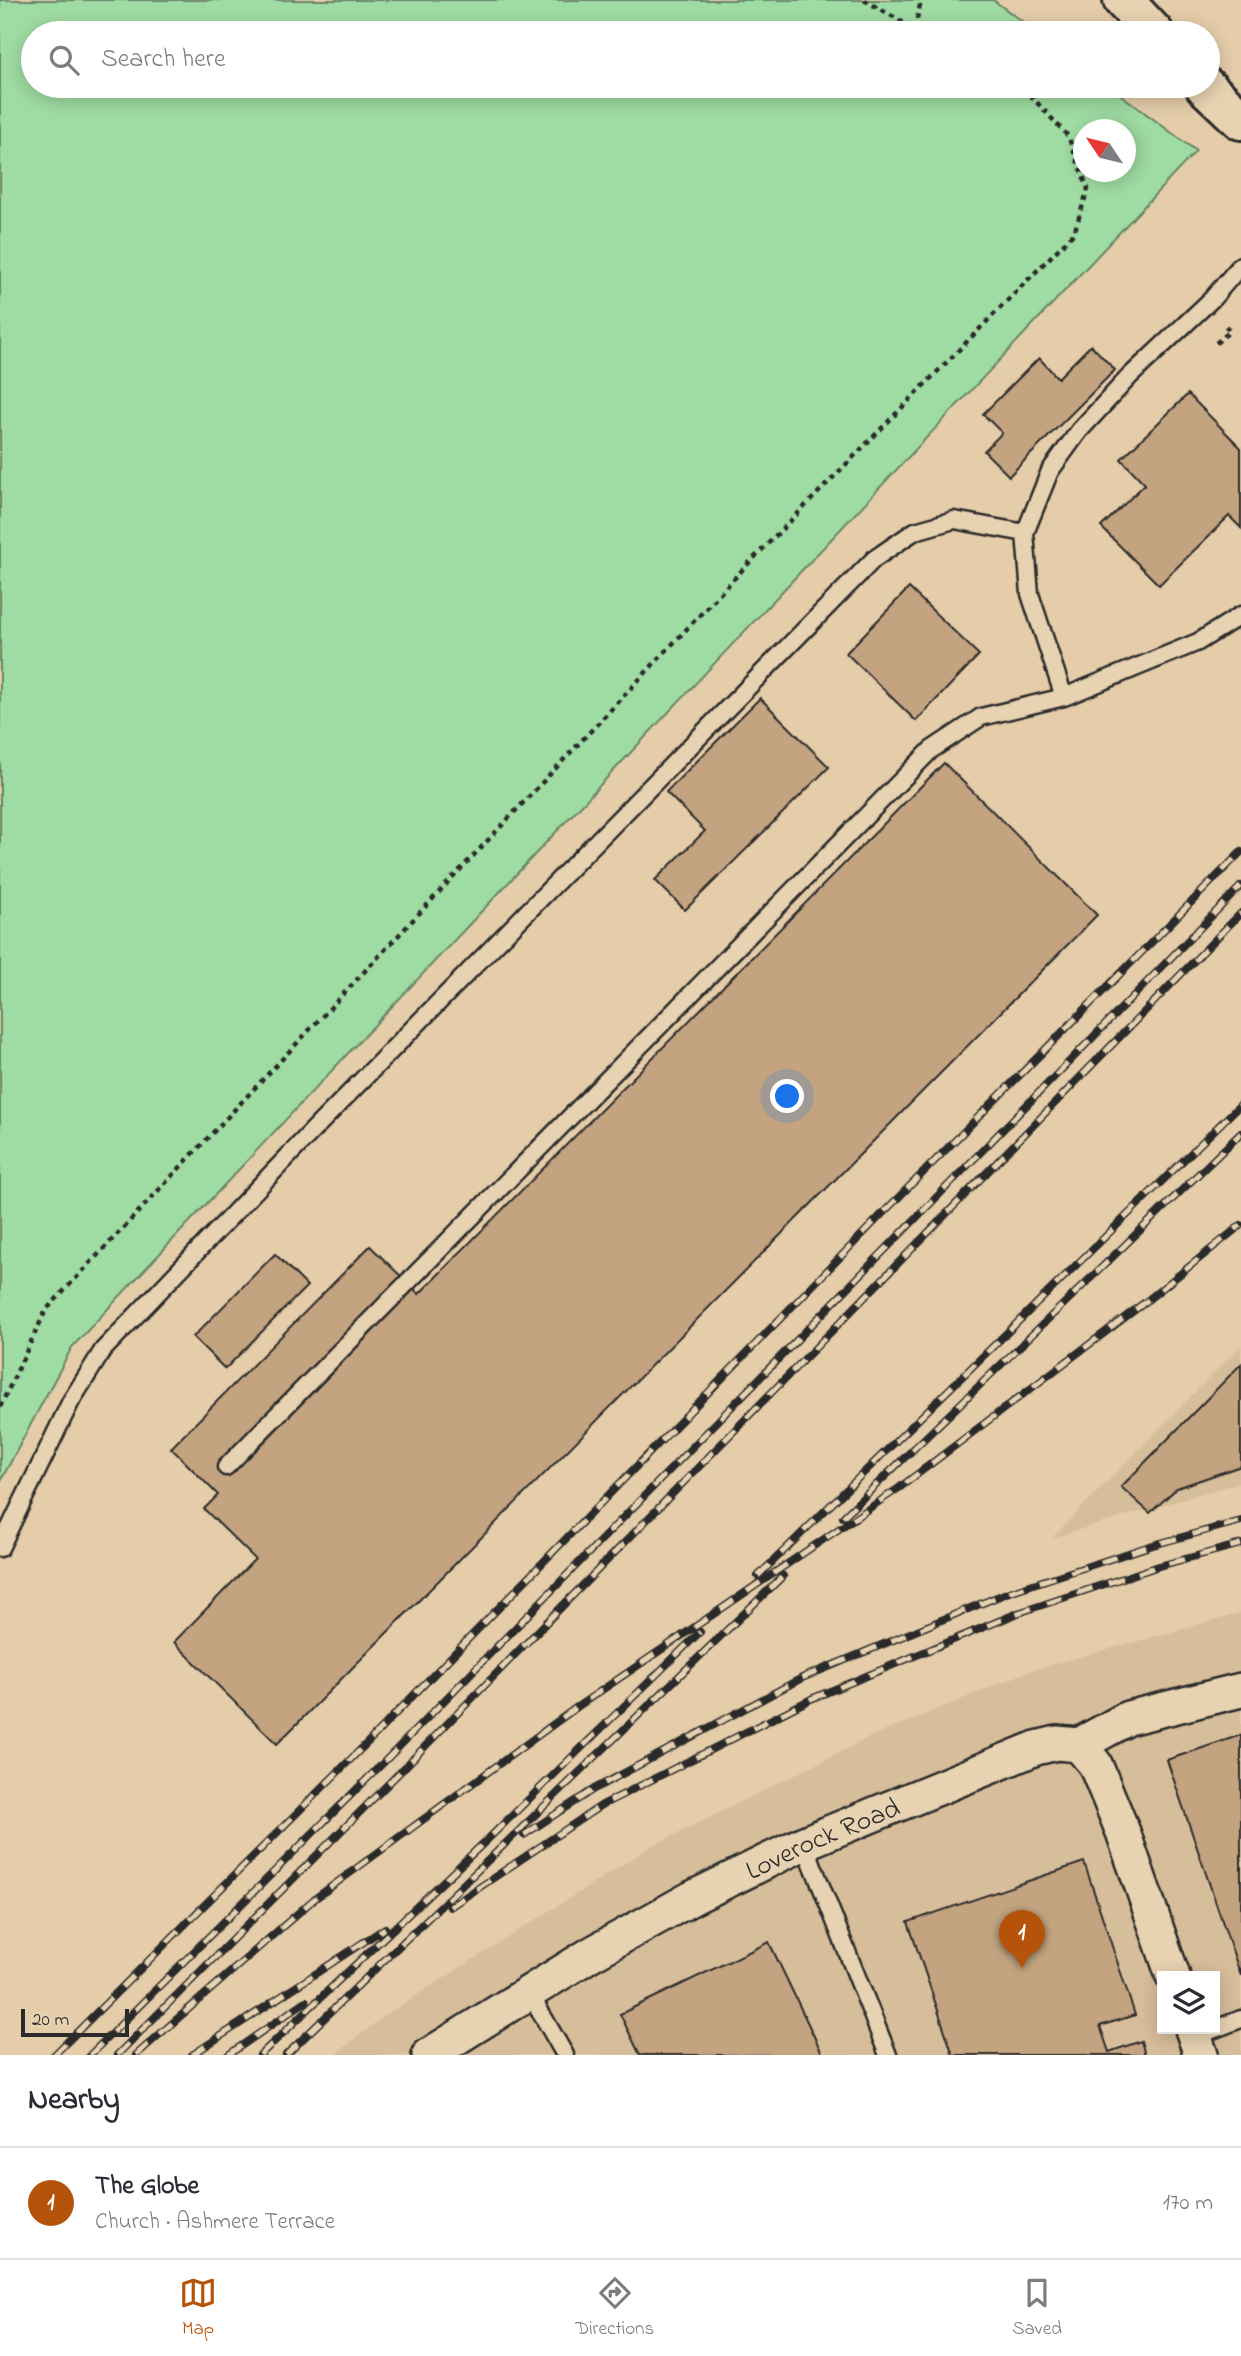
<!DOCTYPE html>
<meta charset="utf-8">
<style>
:root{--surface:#fff;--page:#f7f7f7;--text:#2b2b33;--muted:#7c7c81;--line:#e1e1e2;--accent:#b45309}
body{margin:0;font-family:"Indie Flower",sans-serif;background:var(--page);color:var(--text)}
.controls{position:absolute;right:21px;bottom:21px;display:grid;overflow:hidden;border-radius:0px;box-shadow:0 4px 18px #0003}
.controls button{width:63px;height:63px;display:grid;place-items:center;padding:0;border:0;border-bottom:2px solid var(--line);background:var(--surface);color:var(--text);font:35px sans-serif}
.compass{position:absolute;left:1073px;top:119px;width:63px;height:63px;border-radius:50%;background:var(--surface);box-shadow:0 4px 18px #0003;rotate:305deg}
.scale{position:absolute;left:21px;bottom:18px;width:108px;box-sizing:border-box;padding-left:7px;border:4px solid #2b2b2b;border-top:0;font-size:19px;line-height:24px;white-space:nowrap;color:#2b2b2b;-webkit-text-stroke:5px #e7d2b1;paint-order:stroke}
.you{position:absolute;left:788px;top:1097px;width:24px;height:24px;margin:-18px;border:5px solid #fff;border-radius:50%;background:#1a73e8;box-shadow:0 0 0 10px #1a73e833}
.badge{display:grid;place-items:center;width:46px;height:46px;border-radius:50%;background:var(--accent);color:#fff;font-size:23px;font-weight:700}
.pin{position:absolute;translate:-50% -58px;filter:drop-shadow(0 2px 4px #0008)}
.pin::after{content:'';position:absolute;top:37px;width:24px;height:21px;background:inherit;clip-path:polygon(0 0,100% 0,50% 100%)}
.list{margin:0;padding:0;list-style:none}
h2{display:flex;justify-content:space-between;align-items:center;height:91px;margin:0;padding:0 28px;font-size:30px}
h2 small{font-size:23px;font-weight:400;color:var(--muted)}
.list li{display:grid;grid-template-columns:46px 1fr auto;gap:21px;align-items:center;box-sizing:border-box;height:112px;padding:0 28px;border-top:2px solid var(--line)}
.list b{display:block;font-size:26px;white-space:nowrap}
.list p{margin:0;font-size:23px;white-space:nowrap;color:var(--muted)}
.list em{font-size:23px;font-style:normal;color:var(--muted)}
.icon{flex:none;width:38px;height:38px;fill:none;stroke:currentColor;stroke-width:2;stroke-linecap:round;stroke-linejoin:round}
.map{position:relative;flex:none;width:1241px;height:2055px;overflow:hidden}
.search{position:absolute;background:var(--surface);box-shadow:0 4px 18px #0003;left:21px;right:21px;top:21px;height:77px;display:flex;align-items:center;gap:18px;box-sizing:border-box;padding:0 24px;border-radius:38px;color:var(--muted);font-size:26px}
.sheet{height:203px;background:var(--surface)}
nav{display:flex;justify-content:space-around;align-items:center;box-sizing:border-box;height:98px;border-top:2px solid var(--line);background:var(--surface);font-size:19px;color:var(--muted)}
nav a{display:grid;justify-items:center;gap:4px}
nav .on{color:var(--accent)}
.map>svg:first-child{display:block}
.built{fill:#d7be9b;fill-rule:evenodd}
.green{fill:#9fdca3;stroke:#658467;stroke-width:2;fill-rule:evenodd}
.building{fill:#c4a480;stroke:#2b2b2b;stroke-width:2}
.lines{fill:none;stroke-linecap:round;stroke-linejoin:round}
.lane-casing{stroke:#2b2b2b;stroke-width:21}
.street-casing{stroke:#2b2b2b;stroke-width:38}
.secondary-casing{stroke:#2b2b2b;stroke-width:44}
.path{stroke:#2b2b2b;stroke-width:4.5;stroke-dasharray:5 5;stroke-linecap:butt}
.lane{stroke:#e7d2b1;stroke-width:16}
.street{stroke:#e7d2b1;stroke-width:33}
.secondary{stroke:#e7d2b1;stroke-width:38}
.rail-casing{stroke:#2b2b2b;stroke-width:8}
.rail{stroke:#e7d2b1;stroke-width:5;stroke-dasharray:16;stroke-linecap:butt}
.labels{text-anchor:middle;stroke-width:5;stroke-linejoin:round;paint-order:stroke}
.street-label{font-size:28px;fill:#2b2b2b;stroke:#e7d2b1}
</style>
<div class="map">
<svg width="1241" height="2055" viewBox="0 0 1241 2055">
<rect width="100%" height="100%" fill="#e5cdaa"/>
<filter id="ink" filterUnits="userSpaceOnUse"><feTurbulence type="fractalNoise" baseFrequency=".0143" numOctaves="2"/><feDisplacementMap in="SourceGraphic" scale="14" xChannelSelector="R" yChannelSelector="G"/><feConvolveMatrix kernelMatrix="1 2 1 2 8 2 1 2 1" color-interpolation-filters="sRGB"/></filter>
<g filter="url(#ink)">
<path class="built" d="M1241,1345V1482L1052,1538Z
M1241,1613V2055H334L387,2014L652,1846L866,1739L1032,1670ZM1162,1976H1215V2029H1162Z"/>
<path class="green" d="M0,0H993L1038,33H33V86H1109L1196,151L72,1347L0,1482ZM1084,130H1126V172H1084Z"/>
<path class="building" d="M1091,345L1115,370L1009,476L984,451L1002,433L983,414L1039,358L1058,378Z
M1188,394L1241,448V528L1229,516L1159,585L1101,527L1145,484L1121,459Z
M909,588L979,655L916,721L846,653Z
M760,698L829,767L685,910L655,880L705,831L666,792Z
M944,763L1097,915L277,1744L174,1642L255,1559L204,1509L218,1495L171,1448L370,1246L419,1294Z
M275,1254L307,1286L225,1369L193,1337Z
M1241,1364V1466L1177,1488L1150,1513L1121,1487Z
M1241,1735V1976L1167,1760Z
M1084,1862L1135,2015L1100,2026L1109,2052L1141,2041L1145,2055H953L908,1922Z
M769,1942L823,2055H640L620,2014Z"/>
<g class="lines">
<defs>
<path id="lane" d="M1064,697L1030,594L1025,533L1050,471L1079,431L1130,376L1212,299L1241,265
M226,1467L931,750L981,717L1064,697L1198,642L1241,615
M0,1548L71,1401L103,1350L317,1126L874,559L915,531L954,520L1025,533
M804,1843L888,2055
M529,1992L565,2055
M1194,2037L1241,2019"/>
<g id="street">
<path d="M1079,1745L1095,1764L1123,1832L1173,1976"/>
<path d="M1192,2029L1201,2055"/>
<path id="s1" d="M429,2055L591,1954L692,1898L804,1843L1036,1748L1057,1743L1079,1745L1128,1718L1241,1690"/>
</g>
<path id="secondary" d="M1123,0L1154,33
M1205,86L1241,120"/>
</defs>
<use href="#lane" class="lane-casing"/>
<use href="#street" class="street-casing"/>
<use href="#secondary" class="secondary-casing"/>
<path class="path" d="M864,0L922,33
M915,29L921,0
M1216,343L1230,331L1223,323
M0,1407L46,1310L745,567L1074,233L1088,189L1068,136L1030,95L1013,86"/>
<use href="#lane" class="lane"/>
<use href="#street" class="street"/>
<use href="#secondary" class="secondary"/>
<defs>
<path id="rail" d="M843,1517L1241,1133
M758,1576L1241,1104
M524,1835L594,1789L802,1678L1009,1592L1153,1545L1241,1521
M450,1907L602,1805L811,1699L1018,1613L1159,1566L1241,1544
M54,2055L368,1742L888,1208L1241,852
M90,2055L386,1760L1241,886
M117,2055L398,1774L1241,913
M136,2055L313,1900L577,1707L899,1488L1144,1303L1241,1225
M192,2055L385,1928
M228,2055L306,2001
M260,2055L489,1838L700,1632
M286,2055L783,1576"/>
</defs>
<use href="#rail" class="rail-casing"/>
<use href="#rail" class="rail"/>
</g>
</g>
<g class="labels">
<g class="street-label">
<text dy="10" stroke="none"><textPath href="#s1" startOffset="450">Loverock Road</textPath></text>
</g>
</g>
</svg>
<div class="controls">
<button><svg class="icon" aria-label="layers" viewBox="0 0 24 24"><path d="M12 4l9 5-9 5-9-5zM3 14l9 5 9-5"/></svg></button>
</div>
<svg class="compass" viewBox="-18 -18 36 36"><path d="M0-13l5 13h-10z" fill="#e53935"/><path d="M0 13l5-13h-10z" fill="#7c7c81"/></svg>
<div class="scale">20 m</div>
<div class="you"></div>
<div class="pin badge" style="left:1022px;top:1968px">1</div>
<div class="search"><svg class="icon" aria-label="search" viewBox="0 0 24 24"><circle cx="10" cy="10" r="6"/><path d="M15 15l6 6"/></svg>Search here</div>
</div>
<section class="sheet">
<h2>Nearby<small></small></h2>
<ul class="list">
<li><span class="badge">1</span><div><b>The Globe</b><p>Church · Ashmere Terrace</p></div><em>170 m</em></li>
</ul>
</section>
<nav>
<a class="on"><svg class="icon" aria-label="map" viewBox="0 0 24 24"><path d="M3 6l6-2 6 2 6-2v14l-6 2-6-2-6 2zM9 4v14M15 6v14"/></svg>Map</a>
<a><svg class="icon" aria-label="directions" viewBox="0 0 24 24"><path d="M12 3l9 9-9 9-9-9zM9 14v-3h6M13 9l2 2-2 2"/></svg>Directions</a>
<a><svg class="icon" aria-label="saved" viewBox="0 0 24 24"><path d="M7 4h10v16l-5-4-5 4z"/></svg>Saved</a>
</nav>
